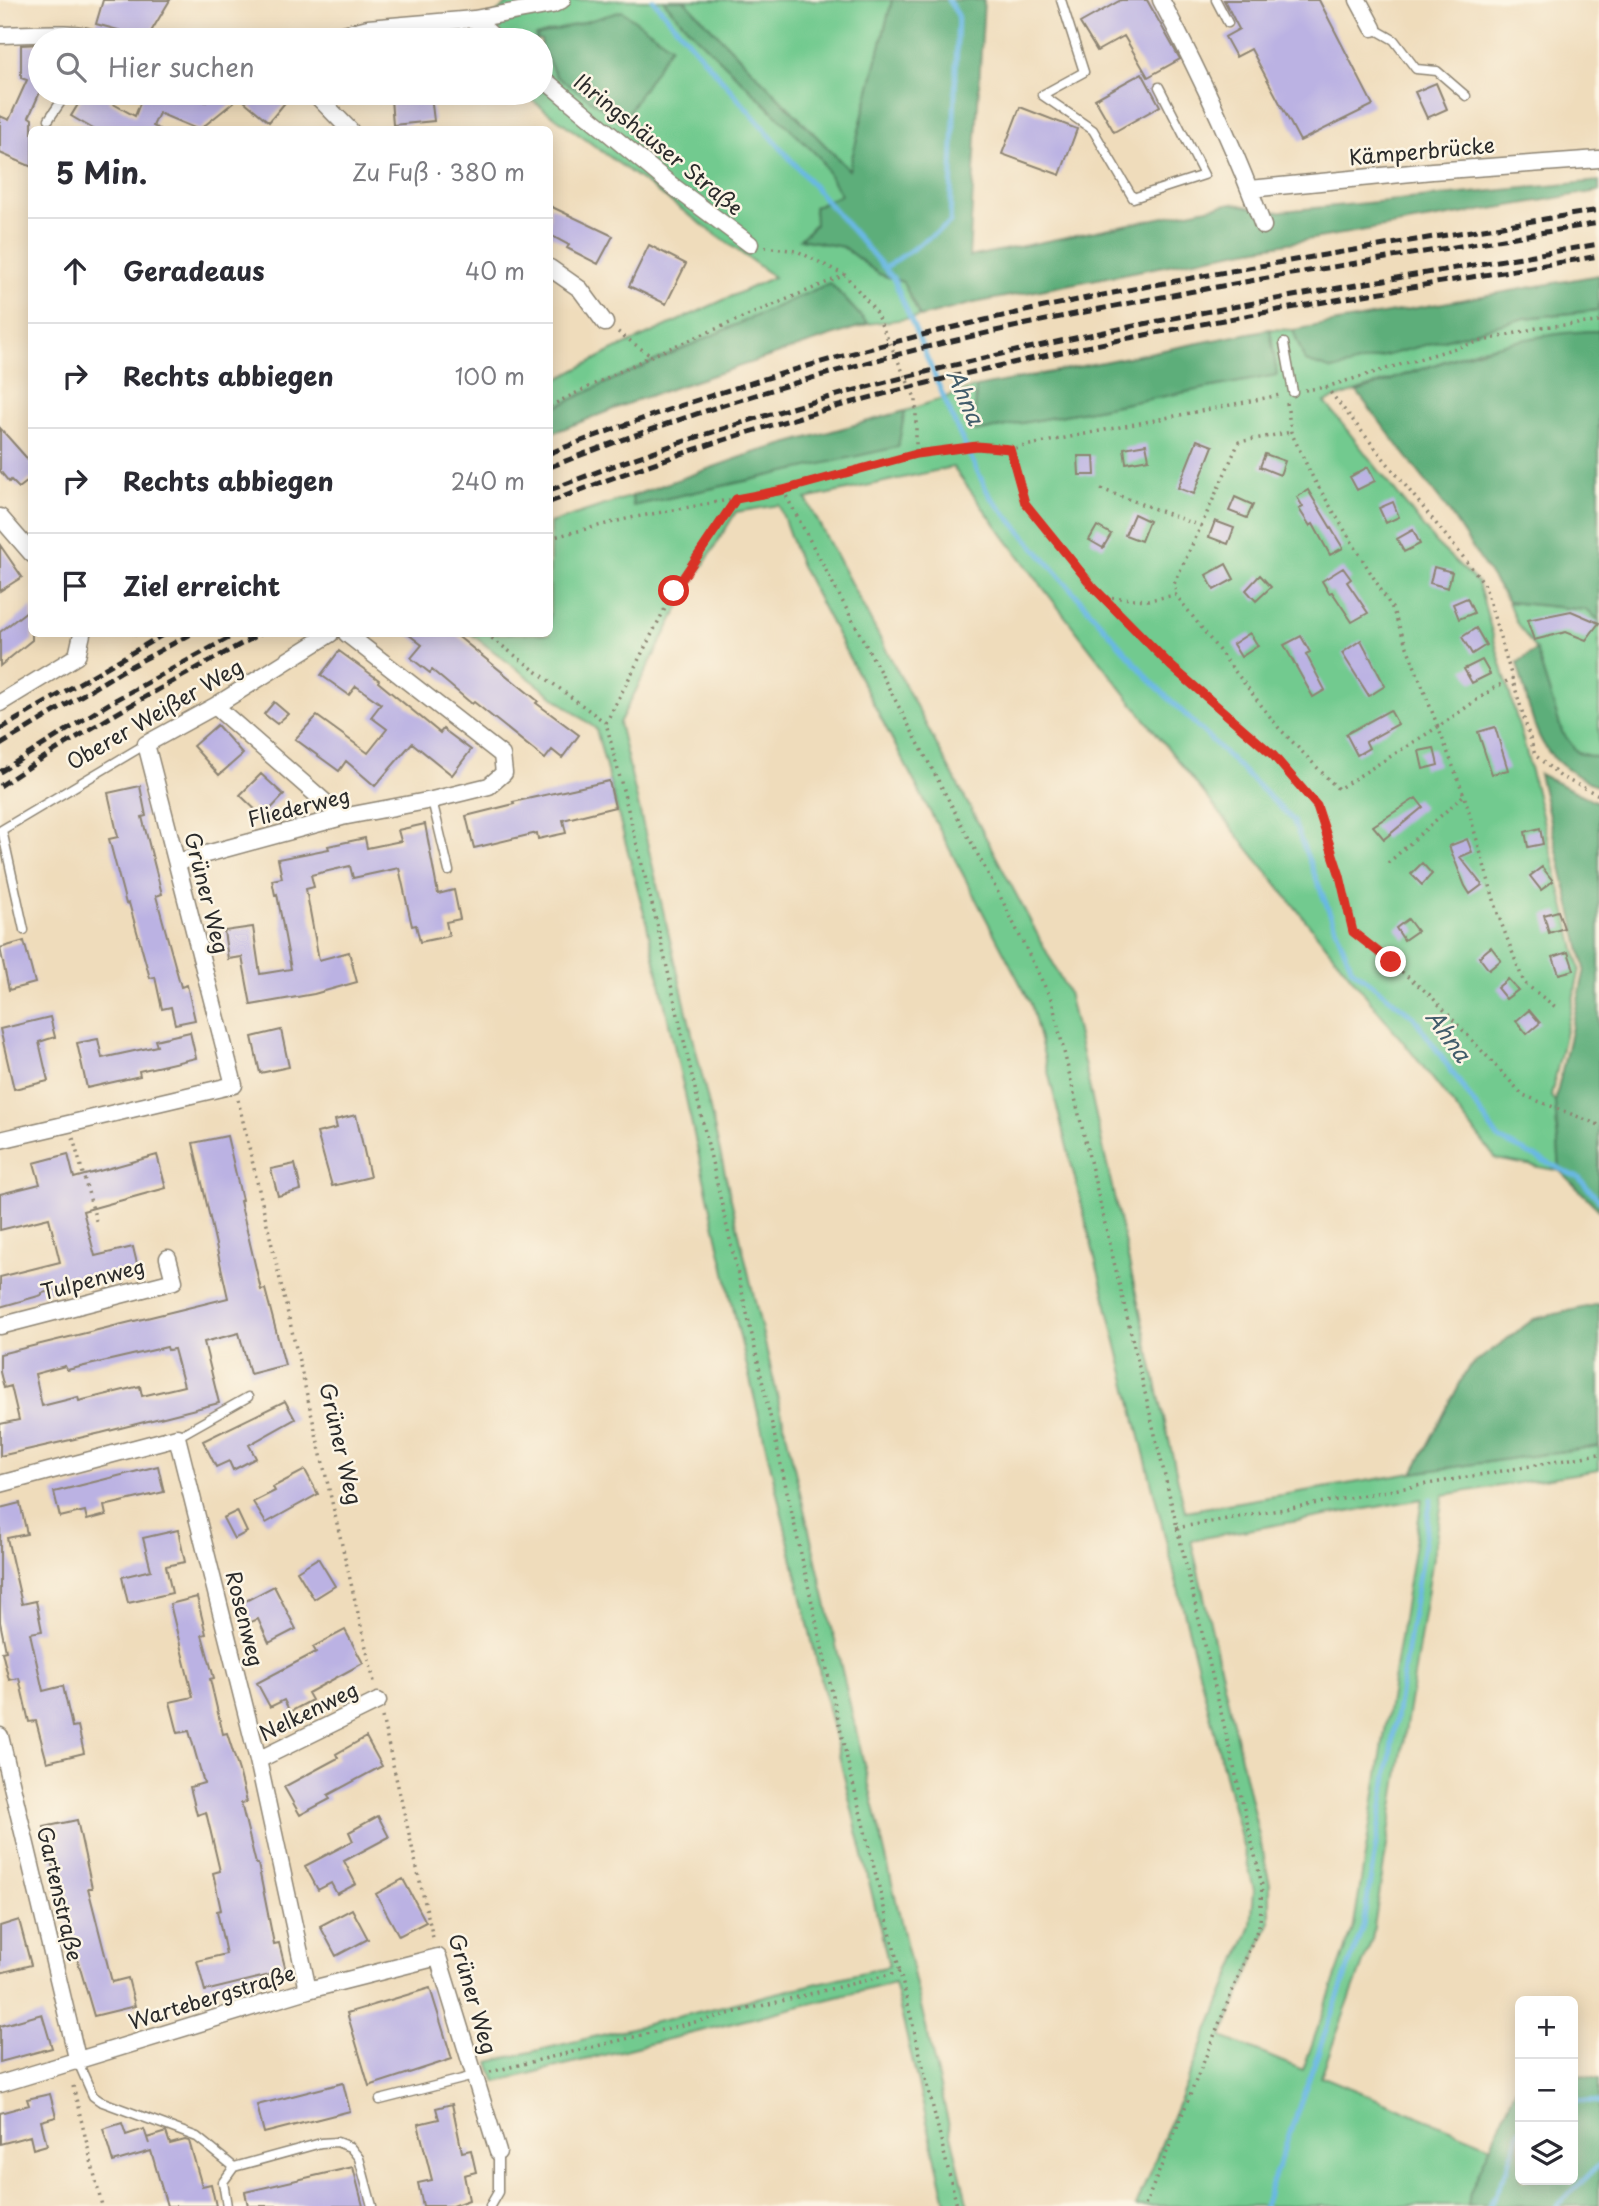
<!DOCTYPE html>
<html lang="de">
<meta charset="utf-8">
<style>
:root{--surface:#fff;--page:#f2f2f3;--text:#2b2b33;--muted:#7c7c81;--line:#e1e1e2}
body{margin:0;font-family:"Playpen Sans",sans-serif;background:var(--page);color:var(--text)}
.controls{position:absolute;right:21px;bottom:21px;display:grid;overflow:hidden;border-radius:10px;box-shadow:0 4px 18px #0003}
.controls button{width:63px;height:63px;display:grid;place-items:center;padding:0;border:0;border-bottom:2px solid var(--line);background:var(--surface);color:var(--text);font:35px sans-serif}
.stop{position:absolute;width:21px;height:21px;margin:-16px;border:5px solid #d93025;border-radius:50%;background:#fff}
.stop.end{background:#d93025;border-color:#fff;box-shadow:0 2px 7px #0008}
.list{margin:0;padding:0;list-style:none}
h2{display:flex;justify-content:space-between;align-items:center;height:91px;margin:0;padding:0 28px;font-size:30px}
h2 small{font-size:23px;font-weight:400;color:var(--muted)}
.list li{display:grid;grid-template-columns:46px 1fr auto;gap:21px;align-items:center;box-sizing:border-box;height:105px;padding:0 28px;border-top:2px solid var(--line)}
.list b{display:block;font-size:26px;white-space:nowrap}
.list em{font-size:23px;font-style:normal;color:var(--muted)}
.icon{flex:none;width:38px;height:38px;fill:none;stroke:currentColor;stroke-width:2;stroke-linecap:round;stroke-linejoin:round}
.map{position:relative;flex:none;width:1599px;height:2206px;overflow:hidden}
.search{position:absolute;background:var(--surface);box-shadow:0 4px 18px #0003;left:28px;top:28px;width:525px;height:77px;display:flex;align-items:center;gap:18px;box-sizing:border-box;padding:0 24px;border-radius:38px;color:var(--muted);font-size:26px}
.panel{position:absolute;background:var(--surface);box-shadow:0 4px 18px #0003;left:28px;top:126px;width:525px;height:511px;border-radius:10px}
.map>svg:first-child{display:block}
.green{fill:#72ca8f;stroke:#4e7a5d;stroke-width:2;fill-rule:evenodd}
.forest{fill:#5dae7a;stroke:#446c52;stroke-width:2}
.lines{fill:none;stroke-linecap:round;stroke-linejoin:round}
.stream{stroke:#69b8e3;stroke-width:5}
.building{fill:#bbb2e3;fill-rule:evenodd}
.service-casing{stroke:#8d8473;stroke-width:11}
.minor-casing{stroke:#8d8473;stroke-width:19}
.path{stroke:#8d8473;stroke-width:3.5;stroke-dasharray:2 5;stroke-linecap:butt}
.service{stroke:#fff;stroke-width:8}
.minor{stroke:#fff;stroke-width:16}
.rail{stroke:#2b2b2b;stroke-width:5;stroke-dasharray:10 5;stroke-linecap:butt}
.route{stroke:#d93025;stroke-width:9}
.labels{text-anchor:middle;stroke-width:5;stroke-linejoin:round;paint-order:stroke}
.street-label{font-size:21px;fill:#2b2b2b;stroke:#fcf5e5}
.water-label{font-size:23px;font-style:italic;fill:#415c6b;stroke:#fcf5e5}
</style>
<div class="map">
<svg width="1599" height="2206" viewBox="0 0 1599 2206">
<rect width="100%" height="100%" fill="#fcf5e5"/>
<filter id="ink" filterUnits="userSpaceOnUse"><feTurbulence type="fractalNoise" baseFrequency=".0143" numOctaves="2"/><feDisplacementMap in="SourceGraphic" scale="14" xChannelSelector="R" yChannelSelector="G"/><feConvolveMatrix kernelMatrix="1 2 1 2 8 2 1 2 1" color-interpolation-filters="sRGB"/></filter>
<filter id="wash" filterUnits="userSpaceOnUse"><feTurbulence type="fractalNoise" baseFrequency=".00686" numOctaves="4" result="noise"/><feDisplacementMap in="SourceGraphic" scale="28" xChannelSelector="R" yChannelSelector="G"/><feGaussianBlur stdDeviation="1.57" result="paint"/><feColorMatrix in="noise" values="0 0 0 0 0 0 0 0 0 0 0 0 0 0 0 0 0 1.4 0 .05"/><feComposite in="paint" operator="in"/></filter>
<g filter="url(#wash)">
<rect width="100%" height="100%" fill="#efdcbb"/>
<path class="green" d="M512,0H663L686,26L819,157L841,195L801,239L843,247L879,274L903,282L920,317L868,324L830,283L610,381L550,410V383L614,350L774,277L522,93H541V46L556,76L654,74L536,37L538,40H470L467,37Z
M684,0H892L849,170Z
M1599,310V331L1578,332L1479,349L1325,402L1436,543L1478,583L1526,751L1580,969L1551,1096L1555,1102L1560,1171L1496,1159C1315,928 1126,704 953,467L806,499L1068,992L1185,1511L1413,1473L1599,1446V1470L1443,1495L1372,1939L1321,2076L1491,2146L1470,2193L1468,2206H1136L1251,1926L1254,1890L1031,1004L800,564L779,505L736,512L687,592L619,723L968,2206H947L894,1983L496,2082L489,2062L889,1966L731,1299L647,925L596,729L471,634H550V523L632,496L633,505L897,447L905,411L976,387L975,432L1276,375L1270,329L1293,330L1305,361L1525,318ZM1422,1499L1354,1925L1303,2070L1222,2037L1270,1921V1884L1191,1540Z
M1508,602L1586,610L1599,620V758L1578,753L1562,732L1536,650L1516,622Z"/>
<path class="forest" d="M663,0H684L849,170L892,0H984L969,257L1232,203L1272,212L1599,181V191L1246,250L974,303L920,317L903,282L879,274L843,247L800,239L815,225L814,207L841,195L819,157L686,26Z
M622,11L671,46L622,122L556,76L541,46V40H538L536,36Z
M1599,275V310L1525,318L1333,370L1305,361L1293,330Z
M830,283L868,324L637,400L550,434V410L610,381Z
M1270,329L1277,375L975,432L976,387Z
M1599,331V620L1586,610L1508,602L1447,509L1357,392C1435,365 1515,332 1599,331Z
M905,411L898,447L633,506L632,496L753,453Z
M1536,650L1562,732L1578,753L1599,758V786C1532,759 1536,726 1517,663Z
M1539,774L1599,803V1210L1560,1171L1555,1102L1585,969Z
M1599,1304V1446L1413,1473L1468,1368L1534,1319Z
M1573,2074L1599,2079V2206H1468L1470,2193L1520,2078V2180H1573Z"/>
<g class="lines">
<path class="stream" d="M653,0L893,278L959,433L989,495L1151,681L1293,820L1352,969L1413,1016L1499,1139L1579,1178L1599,1200
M885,268L950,223L958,15L948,0
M1573,2100L1599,2102
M1264,2206L1363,1926L1431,1499
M1490,2206L1508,2167L1520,2130
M1557,2206L1599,2165"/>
</g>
<g id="blocks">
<path class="building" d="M103,0H170L146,40H132L133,34L96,24Z
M1121,0H1147L1180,59L1148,77L1124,36L1097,51L1080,23Z
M1224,0H1319L1373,105L1300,141L1251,49L1236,57L1225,37L1239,29Z
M40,44V92L29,117L32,119V167L0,153V116L9,120L27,80L21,78V45Z
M1142,73L1160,106L1114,132L1095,99Z
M1436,83L1447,109L1427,118L1415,92Z
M85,93H113L108,101L135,116L144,93H186L206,102L216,93H226L234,102L199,130L159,113L153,126L161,130H95L71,116Z
M253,93H293L269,122L245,102Z
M431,96L434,121L393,125L391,99Z
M1020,107L1077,129L1060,175L1002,154Z
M550,206L613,236L598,264L567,248L569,245L550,235Z
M649,245L686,264L666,304L629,286Z
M0,428L32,464V478L19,488L11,480L9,482L0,471Z
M1197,440L1213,446L1194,494L1178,488Z
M1146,444L1149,459L1126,463L1124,448Z
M1265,454L1285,461L1280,475L1260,467Z
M1078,456H1094L1095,475H1079Z
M1368,467L1375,481L1357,490L1350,477Z
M1308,490L1343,548L1330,555L1313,524L1310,526L1299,509L1303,507L1297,497Z
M1235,497L1253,505L1247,518L1229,511Z
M1393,502L1399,517L1386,523L1379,508Z
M1134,514L1149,521L1141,541L1125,535Z
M1215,521L1234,528L1228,544L1209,537Z
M1097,526L1111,534L1103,548L1089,540Z
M1413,530L1420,544L1404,552L1397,539Z
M0,545L22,577L0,591Z
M1226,564L1234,579L1214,590L1206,575Z
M1434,567L1452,572L1448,588L1430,583Z
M1343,568L1351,579L1347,582L1368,613L1352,622L1332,592L1329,593L1322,581Z
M1260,575L1271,587L1256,601L1246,590Z
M1467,598L1474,613L1459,619L1453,604Z
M32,607V640L0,666V632Z
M1571,611L1599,623L1586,640L1566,632L1534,640L1527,620Z
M1476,628L1486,645L1472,654L1462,637Z
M1250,633L1258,646L1241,657L1233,644Z
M408,634H455L538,701L536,703L579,735L562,758L552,750L545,759L474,702L472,704L432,670L430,673L411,658L422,645Z
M1301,636L1310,652L1306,654L1325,690L1313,697L1284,645Z
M1361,640L1385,686L1369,696L1342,653Z
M339,651L379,680L378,682L440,733L443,729L471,750L452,775L412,743L375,786L346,761L339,771L295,739L317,716L368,753L387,729L371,717L381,704L356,686L349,695L321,675Z
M1482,660L1490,674L1472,683L1464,669Z
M274,702L288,714L277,724L264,714Z
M1390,710L1398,724L1366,742L1369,748L1357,755L1346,734Z
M217,725L243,754L219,775L193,746Z
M1495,727L1508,770L1492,774L1478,732Z
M1434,748L1438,765L1423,769L1419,751Z
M261,774L284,795L263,817L240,795Z
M609,781L615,807L563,820L566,833L538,839L537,833L474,848L466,816L514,804L513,802Z
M140,786L146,816L142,817L162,894L156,896L181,987L187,985L195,1020L175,1024L171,1007L162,1009L155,977L150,978L129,903L126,904L109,839L118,837L108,793Z
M1416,798L1423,807L1384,839L1373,826Z
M425,824L438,894L454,890L460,919L446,922L449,936L420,942L416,925L412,926L399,868L353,878L350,866L311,875L314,887L306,889L319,960L349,952L357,982L314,994L251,1005L242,957L228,959L224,931L253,927L260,974L291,969L277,894L275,895L272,880L282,878L278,859L329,849L328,846L365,838L367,848L401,841L398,830Z
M1540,828L1543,844L1528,847L1525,832Z
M1467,839L1472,852L1460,857L1482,885L1470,894L1465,886L1449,846Z
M1422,863L1432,874L1422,885L1411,874Z
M1542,867L1553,881L1541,890L1530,876Z
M1558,911L1564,928L1549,933L1544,915Z
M1408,919L1417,931L1404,940L1396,928Z
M24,941L35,983L9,990L0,948Z
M1491,947L1501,960L1489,970L1479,957Z
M1568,952L1574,970L1559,974L1553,957Z
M1508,979L1518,990L1506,999L1497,988Z
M1529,1010L1540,1023L1527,1034L1516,1021Z
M50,1017L55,1037L39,1042L48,1081L14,1089L0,1029Z
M281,1030L289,1067L260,1073L252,1037Z
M190,1032L196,1058L139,1071L140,1076L87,1088L77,1043L98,1039L102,1058L157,1046L155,1040Z
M356,1115L370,1177L332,1186L317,1133L337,1128L335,1120Z
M227,1136L242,1200L240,1201L261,1290L265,1289L285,1365L250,1374L239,1333L204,1342L219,1403L101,1433L0,1456V1424L19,1420L11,1386L4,1388L0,1372V1354L228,1298L193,1143ZM167,1347L168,1350L174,1349L184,1386L142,1396L140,1386L79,1401L78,1397L42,1406L35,1374L65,1366L67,1370Z
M68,1154L74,1178L157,1155L166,1188L83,1211L95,1256L133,1247L139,1272L42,1293V1295L0,1307V1277L60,1262L49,1218L0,1230V1194L40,1184L34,1163Z
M295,1164L301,1190L278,1196L271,1169Z
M285,1401L295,1419L249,1445L256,1458L233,1470L229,1461L216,1467L203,1441Z
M158,1466L164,1492L104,1506L106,1515L87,1520L85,1511L60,1517L54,1492Z
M305,1470L318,1494L266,1523L253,1502L275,1491L273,1487Z
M20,1503L27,1534L7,1538L22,1604L36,1601L42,1631L30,1633L43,1691L63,1686L72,1727L78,1726L84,1753L47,1762L36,1721L29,1722L19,1678L9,1680L2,1652L6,1651L0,1622V1508Z
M237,1511L247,1532L234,1539L223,1518Z
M178,1530L185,1562L166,1566L172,1593L128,1603L122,1577L151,1570L143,1538Z
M318,1558L335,1586L314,1599L297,1571Z
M274,1586L296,1629L269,1643L258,1619L249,1623L240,1604Z
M197,1597L206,1634L202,1635L214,1678L210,1679L223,1734L227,1733L240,1774L247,1802L241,1803L256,1864H258L274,1944L279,1943L286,1971L205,1991L197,1961L226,1954L217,1911L221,1910L213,1873L220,1871L206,1812L197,1815L190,1787L204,1783L189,1731L178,1733L170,1702L193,1697L170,1604Z
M345,1630L363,1663L308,1693L312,1700L290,1712L284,1700L270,1707L257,1683L316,1652L313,1647Z
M366,1737L382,1766L328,1795L330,1799L300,1815L284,1787L338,1758L336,1754Z
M378,1816L389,1837L344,1861L356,1884L337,1894L331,1883L318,1890L305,1866L353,1841L349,1832Z
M77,1820L92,1888H88L112,1982L128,1978L135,2006L94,2016L68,1927L44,1827Z
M403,1879L426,1922L399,1936L376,1894Z
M352,1909L368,1939L336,1956L320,1926Z
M19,1920L31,1965L0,1973V1926Z
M430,1988L452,2059L369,2086L347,2013Z
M42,2014L52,2048L0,2062V2026Z
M343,2083L350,2111L264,2133L257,2105Z
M50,2094L56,2117L41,2121L47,2145L33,2149L30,2136L0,2144V2113L29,2105L27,2099Z
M452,2104L462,2152L471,2150L476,2172L464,2175L469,2200L452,2206H423L418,2183L432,2180L418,2124L439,2119L436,2108Z
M122,2123L126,2135L144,2129L149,2144L147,2138L166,2132L170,2144L185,2140L189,2141L202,2186L211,2184L216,2206H167L151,2151L113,2162L103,2129Z
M353,2167L363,2206H248L245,2192Z"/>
</g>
</g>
<g filter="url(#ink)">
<use href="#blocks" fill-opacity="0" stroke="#8d8473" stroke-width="2"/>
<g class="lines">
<defs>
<path id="service" d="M1061,0L1084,72L1042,95L1093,130L1133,198L1204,175L1159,87
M1216,0L1228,23
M1373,28L1394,40L1416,69L1437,71L1466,96
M49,119L67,93
M1284,343L1293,392
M432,800L449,871
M2,830L24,930
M0,831L146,744
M177,1437L248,1397
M78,2062L93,2096L100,2101L197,2137L234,2167L321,2143L337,2142L350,2147L359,2158L372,2206
M380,2100L474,2076
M227,2206L223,2182L234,2167
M490,2206L498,2192V2152"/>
<path id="minor" d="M1161,0C1200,74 1235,147 1263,226
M1358,0L1373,28
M474,19L497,40
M0,35C28,35 75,29 100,40
M319,40L368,28L474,19L552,5L562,0
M541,77L670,184L750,244
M314,93L350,130
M1250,189L1432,171L1599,159
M550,268L580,289L605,323
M0,517L32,554
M0,703L77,656L82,634
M215,706L342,817
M177,862L342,817L432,800L489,786L504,773L502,755L347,634
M0,1140L234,1085L146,744L215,706L330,634
M0,1326L174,1281L168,1258
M0,1484L177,1437L258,1760L308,1990
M0,1736L78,2062
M258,1760L378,1701
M0,2084L308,1990L438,1957L498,2152"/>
</defs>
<use href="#service" class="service-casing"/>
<use href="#minor" class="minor-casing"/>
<path class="path" d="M765,247L797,251L845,275L874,309L916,400V454
M618,332L651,356
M1326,387L1484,583L1535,755L1561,777L1599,795
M1305,390L1326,387L1462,346L1541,327L1599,322
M1287,403L1291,432L1313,478L1392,608L1438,727L1494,688L1513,678
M550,406L651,356L845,275
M1010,449L1025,504L1093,587L1171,666L1273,755L1317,806L1340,876L1353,932L1430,995L1523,1095L1599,1125
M1101,489L1201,526L1174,584L1176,595
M783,490L1002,900L1052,1001L1262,1885L1260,1923L1145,2206
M1201,526L1239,442L1291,432
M550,538L630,518L783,490L916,454L977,446L1010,449L1280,395
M1105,597L1148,600L1176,595L1278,727L1338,789L1438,727L1464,795
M135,634L137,636
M486,634L606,723L656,920L749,1322L847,1759L900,1972
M606,723L674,591L735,499
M141,728L144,716L166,707
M1388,863L1464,795L1499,917L1524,983L1557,1008
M238,1100L375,1686
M73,1138L97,1224
M1176,1528L1599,1454
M382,1717L434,1942
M490,2072L900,1972L957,2206
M73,2086L102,2206"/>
<use href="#service" class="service"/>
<use href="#minor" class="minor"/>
<path class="rail" d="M550,453C671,406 795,367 922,335C1144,280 1373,248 1599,210
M550,467C672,419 799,379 927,347C1148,293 1375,261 1599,223
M550,490C886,357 1244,304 1599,244
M550,502C886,368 1244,315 1599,256
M0,729L164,634
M0,745L120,672L191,634
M0,772L110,703L236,634
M0,786C84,730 172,681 260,634"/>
</g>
</g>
<g class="lines" filter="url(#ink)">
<path class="route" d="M674,591L736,499L783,490L916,454L977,446L1010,449L1025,503L1093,587L1171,666L1273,755L1317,806L1340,876L1353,932L1391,962"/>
</g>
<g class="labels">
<g class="street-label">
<text transform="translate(658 145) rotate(39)" y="7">Ihringshäuser Straße</text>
<text transform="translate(1422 152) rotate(-5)" y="7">Kämperbrücke</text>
<text transform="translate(155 715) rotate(-30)" y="7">Oberer Weißer Weg</text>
<text transform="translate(299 808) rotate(-14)" y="7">Fliederweg</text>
<text transform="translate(206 893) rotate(76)" y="7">Grüner Weg</text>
<text transform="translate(93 1280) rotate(-15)" y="7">Tulpenweg</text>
<text transform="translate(340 1444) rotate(77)" y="7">Grüner Weg</text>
<text transform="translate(244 1619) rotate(76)" y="7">Rosenweg</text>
<text transform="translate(309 1712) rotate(-26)" y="7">Nelkenweg</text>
<text transform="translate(59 1894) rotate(77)" y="7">Gartenstraße</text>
<text transform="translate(472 1994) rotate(74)" y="7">Grüner Weg</text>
<text transform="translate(212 1998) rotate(-17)" y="7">Wartebergstraße</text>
</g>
<g class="water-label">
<text transform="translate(965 397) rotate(66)" y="8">Ahna</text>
<text transform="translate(1448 1036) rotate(54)" y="8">Ahna</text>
</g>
</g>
</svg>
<div class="controls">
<button>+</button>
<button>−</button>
<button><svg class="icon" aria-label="layers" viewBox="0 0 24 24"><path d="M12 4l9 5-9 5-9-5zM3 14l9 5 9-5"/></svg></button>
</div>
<div class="stop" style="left:674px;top:591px"></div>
<div class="stop end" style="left:1391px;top:962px"></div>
<div class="search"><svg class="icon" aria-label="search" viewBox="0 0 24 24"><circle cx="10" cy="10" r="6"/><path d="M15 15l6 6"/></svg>Hier suchen</div>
<section class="panel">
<h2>5 Min.<small>Zu Fuß · 380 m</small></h2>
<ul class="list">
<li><svg class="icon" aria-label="ahead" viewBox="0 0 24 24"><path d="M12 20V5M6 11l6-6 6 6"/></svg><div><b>Geradeaus</b></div><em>40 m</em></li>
<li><svg class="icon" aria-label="right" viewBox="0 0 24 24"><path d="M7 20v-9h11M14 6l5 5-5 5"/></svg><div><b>Rechts abbiegen</b></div><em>100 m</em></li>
<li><svg class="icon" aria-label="right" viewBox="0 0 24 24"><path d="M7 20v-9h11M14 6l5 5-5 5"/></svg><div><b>Rechts abbiegen</b></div><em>240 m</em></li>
<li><svg class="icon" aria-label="arrive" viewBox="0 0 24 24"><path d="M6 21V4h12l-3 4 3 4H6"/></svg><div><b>Ziel erreicht</b></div></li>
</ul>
</section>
</div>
